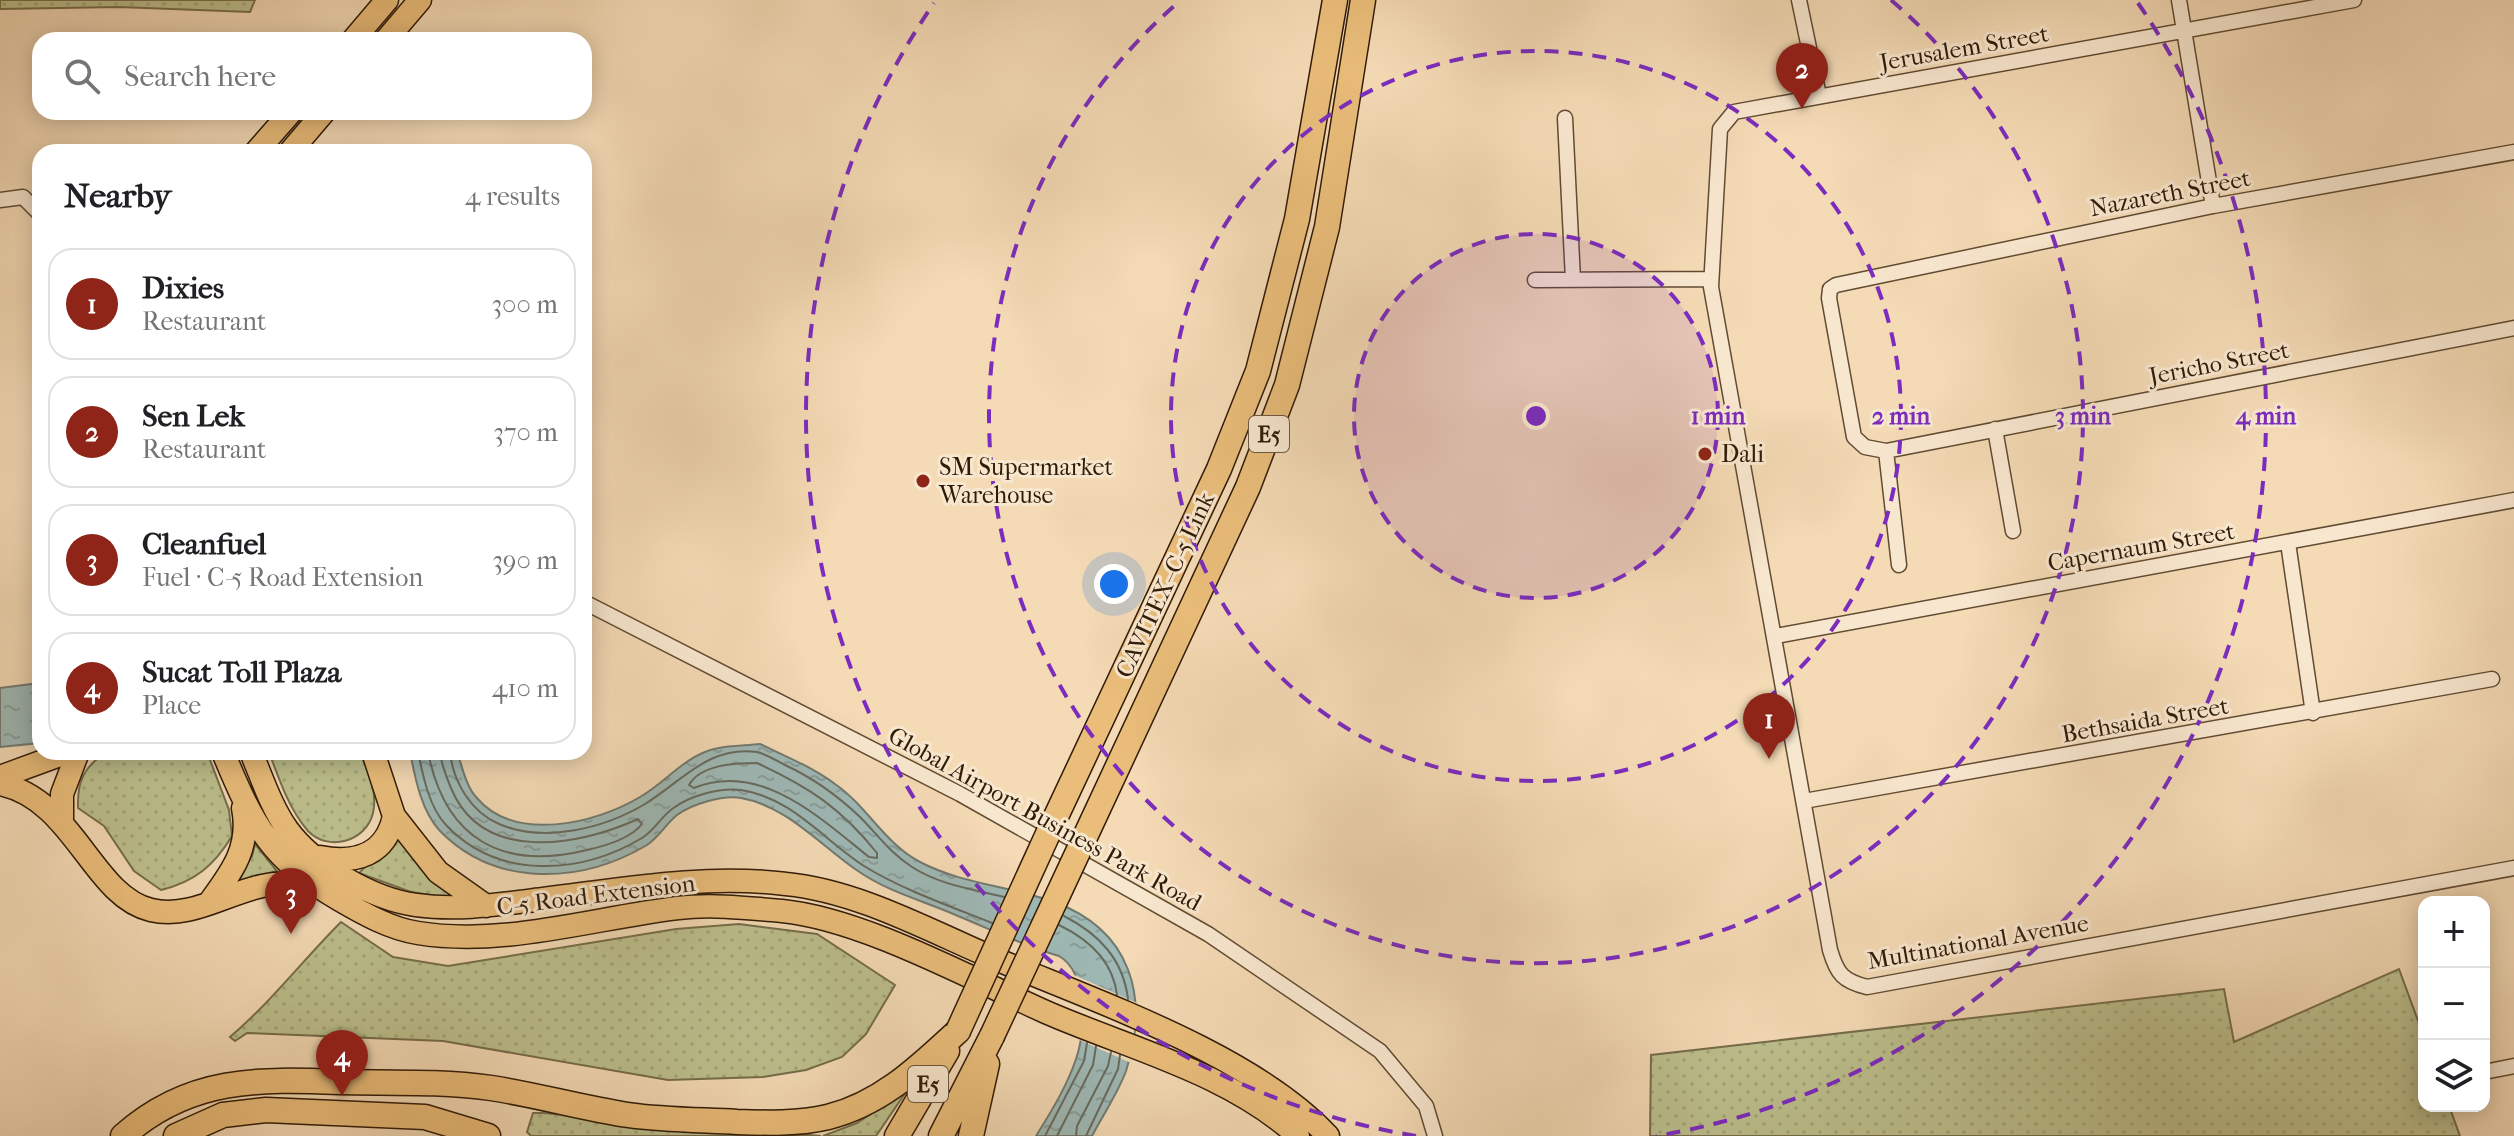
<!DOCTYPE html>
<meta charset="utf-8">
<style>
:root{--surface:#fff;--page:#f2f2f2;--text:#202124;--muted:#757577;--line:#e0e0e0;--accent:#8f2418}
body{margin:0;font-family:"IM FELL French Canon",serif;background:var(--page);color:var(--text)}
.controls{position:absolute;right:24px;bottom:24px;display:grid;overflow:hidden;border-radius:16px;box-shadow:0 4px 20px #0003}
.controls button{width:72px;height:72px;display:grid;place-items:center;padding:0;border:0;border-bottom:2px solid var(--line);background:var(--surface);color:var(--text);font:40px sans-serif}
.you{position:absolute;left:1114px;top:584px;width:28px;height:28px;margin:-20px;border:6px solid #fff;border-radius:50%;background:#1a73e8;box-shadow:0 0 0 12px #1a73e833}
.badge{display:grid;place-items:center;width:52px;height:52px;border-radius:50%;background:var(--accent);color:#fff;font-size:26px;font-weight:700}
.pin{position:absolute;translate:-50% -66px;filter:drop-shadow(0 2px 4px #0008)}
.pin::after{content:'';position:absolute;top:42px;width:28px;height:24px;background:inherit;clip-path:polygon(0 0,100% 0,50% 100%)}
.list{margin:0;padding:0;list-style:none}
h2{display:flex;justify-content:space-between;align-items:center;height:104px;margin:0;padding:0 32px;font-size:34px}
h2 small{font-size:26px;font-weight:400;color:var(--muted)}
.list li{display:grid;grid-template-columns:52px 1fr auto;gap:24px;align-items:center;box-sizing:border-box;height:112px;margin:0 16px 16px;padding:0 16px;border:2px solid var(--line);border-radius:24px}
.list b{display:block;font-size:30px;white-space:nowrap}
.list p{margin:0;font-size:26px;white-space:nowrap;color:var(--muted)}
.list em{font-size:26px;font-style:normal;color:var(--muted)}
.icon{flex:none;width:44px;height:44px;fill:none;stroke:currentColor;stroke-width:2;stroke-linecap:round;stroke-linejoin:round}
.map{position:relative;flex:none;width:2514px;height:1136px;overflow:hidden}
.search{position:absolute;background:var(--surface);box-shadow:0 4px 20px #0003;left:32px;top:32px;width:560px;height:88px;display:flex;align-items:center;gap:20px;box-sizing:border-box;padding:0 28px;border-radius:24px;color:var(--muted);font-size:30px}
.panel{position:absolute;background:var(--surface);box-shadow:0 4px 20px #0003;left:32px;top:144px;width:560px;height:616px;border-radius:24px}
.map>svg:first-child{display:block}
.grass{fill:url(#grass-dots);stroke:#766d4a;stroke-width:2}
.water{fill:url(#water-ripples);stroke:#727a70;stroke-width:2}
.pier{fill:#f4dab5}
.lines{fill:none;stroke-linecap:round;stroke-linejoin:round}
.shore{stroke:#676a5e;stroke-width:2}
.minor-casing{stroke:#614b32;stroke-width:17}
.primary-casing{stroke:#301b07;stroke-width:25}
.motorway-casing{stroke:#301b07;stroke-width:27}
.minor{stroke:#f8e7cf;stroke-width:14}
.primary{stroke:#eabd7a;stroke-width:22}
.motorway{stroke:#eabd7a;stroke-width:24}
.motorway-bridge-casing{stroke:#301b07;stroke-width:27;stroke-linecap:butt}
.motorway-bridge{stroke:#eabd7a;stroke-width:24}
.ring{fill:none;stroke:#7b2cbf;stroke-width:4;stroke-dasharray:14 10}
.poi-dot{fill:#8f2418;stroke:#f8e7cf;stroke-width:3}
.labels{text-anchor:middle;stroke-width:6;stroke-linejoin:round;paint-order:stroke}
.shield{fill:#f8e7cf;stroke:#6c5843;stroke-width:2}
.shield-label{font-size:22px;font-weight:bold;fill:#301b07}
.street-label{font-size:24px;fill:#301b07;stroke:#f8e7cf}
.poi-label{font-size:24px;fill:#301b07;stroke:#f8e7cf;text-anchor:start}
.centre{fill:#7b2cbf;stroke:#f8e7cf;stroke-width:4}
.ring-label{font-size:24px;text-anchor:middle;font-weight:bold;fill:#7b2cbf;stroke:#f8e7cf;stroke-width:6;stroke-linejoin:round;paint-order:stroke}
</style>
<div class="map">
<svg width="2514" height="1136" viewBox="0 0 2514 1136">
<defs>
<pattern id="grass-dots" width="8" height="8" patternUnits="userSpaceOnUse" patternTransform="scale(2)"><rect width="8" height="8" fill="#bcbf8d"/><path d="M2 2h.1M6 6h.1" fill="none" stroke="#a2a478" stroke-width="1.8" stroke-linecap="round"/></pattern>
<pattern id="water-ripples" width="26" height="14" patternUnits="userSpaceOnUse" patternTransform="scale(2)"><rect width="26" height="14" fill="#9eb9b6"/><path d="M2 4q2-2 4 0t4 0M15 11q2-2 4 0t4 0" fill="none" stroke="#889e9b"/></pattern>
</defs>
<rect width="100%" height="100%" fill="#f4dab5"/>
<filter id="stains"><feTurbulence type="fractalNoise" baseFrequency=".0025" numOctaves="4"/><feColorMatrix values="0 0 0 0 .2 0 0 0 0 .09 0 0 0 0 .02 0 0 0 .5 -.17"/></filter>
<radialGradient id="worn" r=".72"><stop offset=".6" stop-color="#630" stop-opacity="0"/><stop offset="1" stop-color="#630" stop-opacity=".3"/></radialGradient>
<path class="grass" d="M0,0H255L250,12L119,7L0,9Z
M106,752H207L229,810L232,836C214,866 194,882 161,890L134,871L104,826L78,808C77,781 84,767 106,752Z
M269,752H360C368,771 378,792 373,813C366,842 328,852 308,831C289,809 279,779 269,752Z
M399,833L425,870L456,899L411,892L359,873Z
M255,844L277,871L233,885L252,856Z
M341,922L393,957L448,966L676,929L739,924L817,934L895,985L866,1034L842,1057L806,1070L763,1077L668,1080L443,1041L247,1033L235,1041L230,1037C271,1002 303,960 341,922Z
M2399,969L2424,1037V1106H2449L2460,1136H1650L1651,1055L2224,989L2234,1042Z
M908,1089L876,1136H823L857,1123Z
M533,1113H543L821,1136H531L527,1132Z"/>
<path class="water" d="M40,683V743L0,747V688Z
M760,744C785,756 812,767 835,784C867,806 885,844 920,862C962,884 1010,886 1054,902C1131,930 1150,997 1126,1071C1118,1093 1103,1115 1092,1136H1036C1051,1112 1067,1086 1076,1059C1086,1031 1088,973 1059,956C1024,946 992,930 958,916C924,901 888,892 858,871C821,846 787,806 741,798C722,795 692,804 677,815C666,824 659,837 647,845C581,884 496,888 440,831C421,811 415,777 410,752H457C462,766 466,786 476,797C514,843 595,824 640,797C663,784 680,762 705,752C722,745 742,746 760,744Z"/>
<path class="pier" d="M1074,975L1137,1003L1131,1063L1075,1038Z"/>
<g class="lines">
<path class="shore" d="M418,752C423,776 429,807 446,825C498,880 580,875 642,838C654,831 661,817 672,809C689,796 720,787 741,790C791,797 825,841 864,866C901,889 952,907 992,923
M428,752C445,839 502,871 587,850C605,846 631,838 642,824L638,819C579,846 482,864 451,788C446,776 441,764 440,752
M450,752C453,782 471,812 499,824C544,843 603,829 645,804C681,782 709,745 757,752C766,754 777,761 785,765C813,778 837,795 860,817C877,834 890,853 912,867C940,885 972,889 1004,897
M757,763C809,787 841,808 877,853V858L869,857C820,818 761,761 694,788L689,785C701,764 736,763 757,763Z
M1064,916C1099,934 1123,959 1128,999
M1059,925C1088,939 1113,961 1117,995
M1045,1136L1084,1061L1087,1043
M1057,1136L1093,1065L1096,1046
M1076,1136L1077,1126L1108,1066L1111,1052
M1086,1136L1118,1069L1120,1055"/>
<defs>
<path id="minor" d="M1799,0L1819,96
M2179,0L2213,206
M2354,0L1734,112L1720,129L1711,287L1830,950C1837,974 1843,981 1867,987L2514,868
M1565,118L1573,280
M2514,152L2213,206L1836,285L1830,289L1829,298L1854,437L1865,447L1886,451L2514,328
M0,200L23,197L40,214
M1535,280L1711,279
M1995,429L2013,531
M1886,451L1899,565
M2288,543L2313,713
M584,602L960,794L1208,934L1380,1051L1426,1106L1435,1136
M1776,636L2514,500
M1804,801L2492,679
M2484,1072L2514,1066"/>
<path id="primary" d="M353,40L387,0
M386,40L420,0
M256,152L291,112
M290,152L324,112
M223,752C253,825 271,860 340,900C364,914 391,929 418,933C503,947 594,918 678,908C712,904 748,908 782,911C863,919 971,979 1048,1013C1131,1049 1229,1073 1298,1136
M251,752C262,778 271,806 287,829C313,865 372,899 416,905C459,911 501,904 543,899C624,889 705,874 786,884C857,891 926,929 991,957C1094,1001 1252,1054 1328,1136
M373,752L394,816L438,872L486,906
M0,777L68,752
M0,784C74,799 92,896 151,910C190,919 225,894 262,886C279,882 294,884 311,885
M62,822V794L78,752
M320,857C356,864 386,855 394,816
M209,903C231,873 251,848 243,808"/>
<path id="motorway" d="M1052,825L1219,469L1258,371L1297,219L1335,0
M1084,839L1248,487L1287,385L1327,227L1363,0
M123,1136C189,1077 258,1079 340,1082C390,1083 441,1081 491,1088C537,1095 582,1108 628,1115C664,1120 701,1120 737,1122C767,1123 798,1124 828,1117C881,1104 919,1067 958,1031
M176,1136L223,1115L266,1110L425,1117L488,1136
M897,1136L947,1051
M941,1136L992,1036
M971,1136L987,1064"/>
</defs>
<use href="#minor" class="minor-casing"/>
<use href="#primary" class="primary-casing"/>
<use href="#motorway" class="motorway-casing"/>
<use href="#minor" class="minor"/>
<use href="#primary" class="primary"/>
<use href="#motorway" class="motorway"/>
<defs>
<path id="motorway-bridge" d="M958,1031L1052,825
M992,1036L1084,839"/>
</defs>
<use href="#motorway-bridge" class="motorway-bridge-casing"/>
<use href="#motorway-bridge" class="motorway-bridge"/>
</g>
<circle cx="1536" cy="416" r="182" fill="#7b2cbf" fill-opacity=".12"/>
<g class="ring">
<circle cx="1536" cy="416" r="182"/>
<circle cx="1536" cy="416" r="365"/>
<path d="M1891 0A547 547 0 1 1 1181 0"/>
<path d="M1416 1136A730 730 0 0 1 934 3M2138 3A730 730 0 0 1 1656 1136"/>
</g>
<g class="poi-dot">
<circle cx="1705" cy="454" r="8"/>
<circle cx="923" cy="481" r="8"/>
</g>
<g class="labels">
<g class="shield">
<rect x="1249" y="416" width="40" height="36" rx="6"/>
<rect x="908" y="1066" width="40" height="36" rx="6"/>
</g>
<g class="shield-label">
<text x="1269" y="442">E5</text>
<text x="928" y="1092">E5</text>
</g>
<g class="street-label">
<text transform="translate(1964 48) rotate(-10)" y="8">Jerusalem Street</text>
<text transform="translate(2170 193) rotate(-11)" y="8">Nazareth Street</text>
<text transform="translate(2219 363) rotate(-11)" y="8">Jericho Street</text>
<text transform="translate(2141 547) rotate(-10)" y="8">Capernaum Street</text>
<text transform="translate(1165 585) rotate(-65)" y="8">CAVITEX–C-5 Link</text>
<text transform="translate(2145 720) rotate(-10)" y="8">Bethsaida Street</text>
<text transform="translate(1045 819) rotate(29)" y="8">Global Airport Business Park Road</text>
<text transform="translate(596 895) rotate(-7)" y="8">C-5 Road Extension</text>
<text transform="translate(1978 942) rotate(-10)" y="8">Multinational Avenue</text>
</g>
<g class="poi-label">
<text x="1721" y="462">Dali</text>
<text x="939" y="475">SM Supermarket<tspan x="939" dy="28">Warehouse</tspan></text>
</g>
</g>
<circle cx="1536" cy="416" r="12" class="centre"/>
<g class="ring-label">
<text x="1718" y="424">1 min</text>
<text x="1901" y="424">2 min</text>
<text x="2083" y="424">3 min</text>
<text x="2266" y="424">4 min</text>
</g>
<rect width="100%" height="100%" filter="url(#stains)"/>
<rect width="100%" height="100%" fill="url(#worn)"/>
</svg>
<div class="controls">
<button>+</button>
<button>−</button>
<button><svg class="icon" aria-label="layers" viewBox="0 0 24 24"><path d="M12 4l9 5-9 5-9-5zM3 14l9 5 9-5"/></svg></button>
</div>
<div class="you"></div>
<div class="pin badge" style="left:1769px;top:759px">1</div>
<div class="pin badge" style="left:1802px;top:109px">2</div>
<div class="pin badge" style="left:291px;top:934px">3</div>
<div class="pin badge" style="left:342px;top:1096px">4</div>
<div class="search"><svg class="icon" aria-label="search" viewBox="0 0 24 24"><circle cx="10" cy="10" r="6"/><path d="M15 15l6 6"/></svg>Search here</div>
<section class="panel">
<h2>Nearby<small>4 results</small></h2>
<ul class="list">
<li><span class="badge">1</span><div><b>Dixies</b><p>Restaurant</p></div><em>300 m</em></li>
<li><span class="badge">2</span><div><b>Sen Lek</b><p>Restaurant</p></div><em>370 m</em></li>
<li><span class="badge">3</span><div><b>Cleanfuel</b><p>Fuel · C-5 Road Extension</p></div><em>390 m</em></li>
<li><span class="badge">4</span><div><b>Sucat Toll Plaza</b><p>Place</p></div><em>410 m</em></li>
</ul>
</section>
</div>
